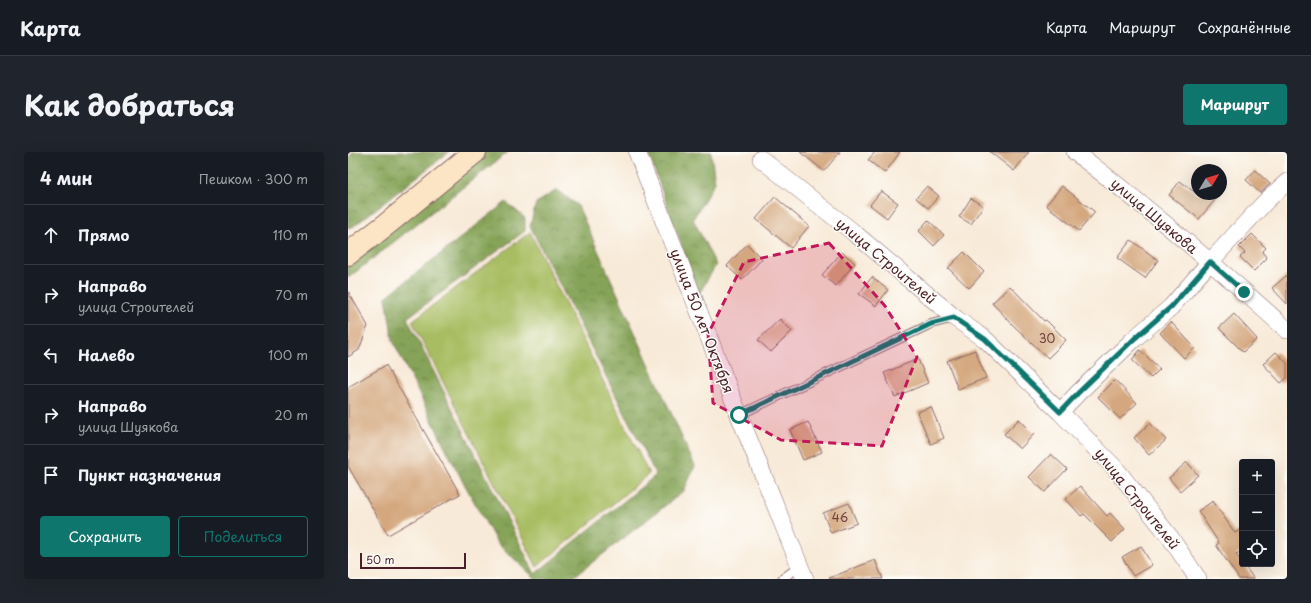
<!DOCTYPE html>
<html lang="ru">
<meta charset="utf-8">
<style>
:root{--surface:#171b24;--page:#20242c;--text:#f1f3f6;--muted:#9ea1a6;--line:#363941;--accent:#0f766e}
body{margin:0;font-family:"Playpen Sans",sans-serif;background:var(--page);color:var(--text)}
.controls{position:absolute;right:12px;bottom:12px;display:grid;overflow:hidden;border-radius:4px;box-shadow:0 4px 16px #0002}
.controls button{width:36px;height:36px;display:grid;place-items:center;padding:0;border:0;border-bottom:1px solid var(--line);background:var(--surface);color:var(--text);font:20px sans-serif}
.compass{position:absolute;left:843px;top:12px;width:36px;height:36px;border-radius:50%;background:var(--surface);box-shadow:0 4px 16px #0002;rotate:52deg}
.scale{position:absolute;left:12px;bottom:10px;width:106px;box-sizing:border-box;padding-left:4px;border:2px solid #4a1f2b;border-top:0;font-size:11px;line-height:14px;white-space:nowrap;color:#4a1f2b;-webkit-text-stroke:3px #fdfcf7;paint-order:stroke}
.stop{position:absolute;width:12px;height:12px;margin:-9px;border:3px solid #0f766e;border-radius:50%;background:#fff}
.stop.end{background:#0f766e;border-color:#fff;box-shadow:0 1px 4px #0008}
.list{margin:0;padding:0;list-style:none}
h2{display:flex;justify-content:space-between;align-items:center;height:52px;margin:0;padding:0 16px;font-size:17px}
h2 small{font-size:13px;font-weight:400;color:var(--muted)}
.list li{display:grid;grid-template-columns:26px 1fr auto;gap:12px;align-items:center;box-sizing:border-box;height:60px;padding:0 16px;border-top:1px solid var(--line)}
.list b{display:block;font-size:15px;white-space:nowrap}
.list p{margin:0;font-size:13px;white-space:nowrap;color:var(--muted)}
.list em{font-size:13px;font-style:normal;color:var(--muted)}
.actions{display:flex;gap:8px;padding:12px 16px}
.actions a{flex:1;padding:9px 0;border:1px solid var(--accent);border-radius:4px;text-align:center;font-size:14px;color:var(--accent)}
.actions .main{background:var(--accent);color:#fff}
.icon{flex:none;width:22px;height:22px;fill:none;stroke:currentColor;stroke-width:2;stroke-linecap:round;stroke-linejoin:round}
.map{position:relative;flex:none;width:939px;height:427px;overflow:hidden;border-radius:4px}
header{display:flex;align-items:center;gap:24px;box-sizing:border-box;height:56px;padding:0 20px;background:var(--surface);border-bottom:1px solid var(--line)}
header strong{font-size:19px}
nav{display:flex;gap:22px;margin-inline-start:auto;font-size:14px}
.intro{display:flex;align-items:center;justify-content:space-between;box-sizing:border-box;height:96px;padding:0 24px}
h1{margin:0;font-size:28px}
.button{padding:10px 18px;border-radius:4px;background:var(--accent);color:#fff;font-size:14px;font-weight:700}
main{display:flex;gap:24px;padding:0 24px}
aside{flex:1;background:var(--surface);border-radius:4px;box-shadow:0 4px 16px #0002}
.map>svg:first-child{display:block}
.green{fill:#a8bd62;stroke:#796e46}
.forest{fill:url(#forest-crowns);stroke:#686242}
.building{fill:#d4a77e}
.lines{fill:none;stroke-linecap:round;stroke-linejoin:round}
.lane-casing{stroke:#876668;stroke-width:10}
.street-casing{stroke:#876668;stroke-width:18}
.secondary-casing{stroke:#876668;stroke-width:24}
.lane{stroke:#fff;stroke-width:8}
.street{stroke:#fff;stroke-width:17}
.secondary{stroke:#fce5c4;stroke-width:22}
.route{stroke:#0f766e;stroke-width:5}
.marked{fill:#c2185b;fill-opacity:0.2;stroke:#c2185b;stroke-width:3;stroke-dasharray:8 5;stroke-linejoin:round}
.labels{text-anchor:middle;stroke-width:3;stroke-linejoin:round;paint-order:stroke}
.number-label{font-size:12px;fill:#6c4140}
.street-label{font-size:14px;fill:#4a1f2b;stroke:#fdfcf7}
</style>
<header>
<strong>Карта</strong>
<nav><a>Карта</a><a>Маршрут</a><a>Сохранённые</a></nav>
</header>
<div class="intro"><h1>Как добраться</h1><a class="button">Маршрут</a></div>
<main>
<aside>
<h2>4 мин<small>Пешком · 300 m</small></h2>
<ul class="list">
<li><svg class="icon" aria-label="ahead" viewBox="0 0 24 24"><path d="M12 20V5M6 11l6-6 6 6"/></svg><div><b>Прямо</b></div><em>110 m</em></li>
<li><svg class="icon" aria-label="right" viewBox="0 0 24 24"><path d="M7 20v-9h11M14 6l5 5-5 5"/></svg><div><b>Направо</b><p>улица Строителей</p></div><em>70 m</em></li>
<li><svg class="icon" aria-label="left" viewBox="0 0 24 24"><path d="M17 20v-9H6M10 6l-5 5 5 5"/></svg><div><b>Налево</b></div><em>100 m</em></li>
<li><svg class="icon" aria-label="right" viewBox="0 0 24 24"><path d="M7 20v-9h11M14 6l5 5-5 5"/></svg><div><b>Направо</b><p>улица Шуякова</p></div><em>20 m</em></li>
<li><svg class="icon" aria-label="arrive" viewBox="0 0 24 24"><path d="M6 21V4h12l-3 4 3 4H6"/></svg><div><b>Пункт назначения</b></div></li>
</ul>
<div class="actions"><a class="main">Сохранить</a><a>Поделиться</a></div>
</aside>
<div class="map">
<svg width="939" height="427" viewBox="0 0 939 427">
<defs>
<pattern id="forest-crowns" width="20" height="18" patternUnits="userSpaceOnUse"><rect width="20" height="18" fill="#86a458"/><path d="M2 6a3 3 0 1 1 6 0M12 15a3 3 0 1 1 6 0" fill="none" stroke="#708549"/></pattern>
</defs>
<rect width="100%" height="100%" fill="#fdfcf7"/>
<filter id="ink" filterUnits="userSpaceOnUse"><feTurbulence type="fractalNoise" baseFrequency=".025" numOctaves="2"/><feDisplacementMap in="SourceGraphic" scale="8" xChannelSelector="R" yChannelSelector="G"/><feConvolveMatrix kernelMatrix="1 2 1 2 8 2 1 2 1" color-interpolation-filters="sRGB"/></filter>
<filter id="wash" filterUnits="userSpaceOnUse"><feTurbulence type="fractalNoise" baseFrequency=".012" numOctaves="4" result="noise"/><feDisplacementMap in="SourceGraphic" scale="16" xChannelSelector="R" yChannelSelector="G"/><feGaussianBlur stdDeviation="0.9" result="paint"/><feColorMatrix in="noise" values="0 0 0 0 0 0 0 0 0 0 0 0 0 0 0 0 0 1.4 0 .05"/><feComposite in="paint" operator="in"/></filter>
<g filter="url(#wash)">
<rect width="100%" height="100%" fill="#f8ead8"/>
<path class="green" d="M182,80L301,322L189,415L64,169Z"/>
<path class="forest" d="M5,0H101L6,74L0,76V7Z
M134,0H160L0,126V109Z
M300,0H363L367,30L345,67L368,113L351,142Z
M209,38L230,54L347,314L336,339L223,427H188L149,391L107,315L45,189L38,145L158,50L177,66V79L59,166L187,422L308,323L182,74L188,51Z"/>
<g id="blocks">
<path class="building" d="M452,0H492L476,19Z
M527,0H552L537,21L520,8Z
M642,0H681L666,19Z
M907,18L922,32L912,41L898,28Z
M832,29L849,42H872L851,67L821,43Z
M579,34L591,44L580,56L568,46Z
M714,34L747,60L731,79L698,53Z
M533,39L550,51L539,66L522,53Z
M427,45L461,74L443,96L408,67Z
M623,46L635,54L623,72L611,65Z
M580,68L596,83L586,94L571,79Z
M904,82L918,96L914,100L919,106L906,119L892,105L897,101L891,95Z
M783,88L810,108L797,126L769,106Z
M399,92L414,107L394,128L379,114Z
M494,100L507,111L488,134L474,123Z
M616,100L636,120L621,136L600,116Z
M939,123V152L924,136Z
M524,125L540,138L528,154L511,142Z
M662,134L696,169L698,168L718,188L700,206L666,174L644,151Z
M0,139L20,174L11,198L0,205Z
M886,162L909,187L895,200L871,176Z
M432,167L444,179L423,200L410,188Z
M823,170L847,196L836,206L812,181Z
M627,198L638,226L610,237L599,209Z
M792,198L812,217L803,226L784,208Z
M928,200L939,211V226L933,231L915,212Z
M570,207L580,231L547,245L536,221Z
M38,213L112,342L40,383L0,314V235Z
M767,228L789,251L772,267L750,245Z
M583,255L596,286L583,292L569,260Z
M671,267L686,282L672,297L656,282Z
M460,270L474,300L455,308L442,278Z
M802,271L818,288L801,303L786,286Z
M703,302L719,317L697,340L681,325Z
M839,310L850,323L832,339L821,326Z
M732,334L759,364L762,361L777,377L764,390L736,362L733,364L718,347Z
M865,349L887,381L894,377V399L888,402L906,427H891L868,393L871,391L850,359Z
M501,351L509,371L483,381L475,361Z
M793,394L804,413L785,424L774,405Z
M527,408L535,427H481V426Z"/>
</g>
</g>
<g filter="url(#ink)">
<use href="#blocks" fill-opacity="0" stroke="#876668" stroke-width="1"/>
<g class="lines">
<defs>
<path id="lane" d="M391,263L583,172L606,166
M434,427L452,414"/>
<path id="street" d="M289,0L391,263L457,427
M727,0C800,56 871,116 939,178
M413,7L505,80L607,166L637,187L712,260L768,317L822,385L850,427
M712,260L730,241L786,187L823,155L861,111L919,48L939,30"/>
<path id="secondary" d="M0,102L39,72L127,0"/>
</defs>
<use href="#lane" class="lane-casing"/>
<use href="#street" class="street-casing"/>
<use href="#secondary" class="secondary-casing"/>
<use href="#lane" class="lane"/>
<use href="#street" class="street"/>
<use href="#secondary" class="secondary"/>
</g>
</g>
<g class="lines" filter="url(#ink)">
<path class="route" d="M391,263L583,172L606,166L637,187L712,260L730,241L786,187L823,155L862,110L896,140"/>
</g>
<path class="marked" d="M481,91L537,154L569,205L534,294L433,288L365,251L360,182L396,110Z"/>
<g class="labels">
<g class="number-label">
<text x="699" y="191">30</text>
<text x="492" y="370">46</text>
</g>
<g class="street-label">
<text transform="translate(806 64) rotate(40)" y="5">улица Шуякова</text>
<text transform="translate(538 109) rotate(40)" y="5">улица Строителей</text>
<text transform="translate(354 169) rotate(69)" y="5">улица 50 лет Октября</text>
<text transform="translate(789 347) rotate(51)" y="5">улица Строителей</text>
</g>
</g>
</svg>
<div class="controls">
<button>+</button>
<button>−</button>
<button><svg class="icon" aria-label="locate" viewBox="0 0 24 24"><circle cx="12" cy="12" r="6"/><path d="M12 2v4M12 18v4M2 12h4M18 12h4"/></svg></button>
</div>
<svg class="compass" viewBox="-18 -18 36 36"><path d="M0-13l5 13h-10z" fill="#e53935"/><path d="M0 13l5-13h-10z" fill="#9ea1a6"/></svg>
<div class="scale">50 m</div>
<div class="stop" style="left:391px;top:263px"></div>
<div class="stop end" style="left:896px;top:140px"></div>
</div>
</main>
